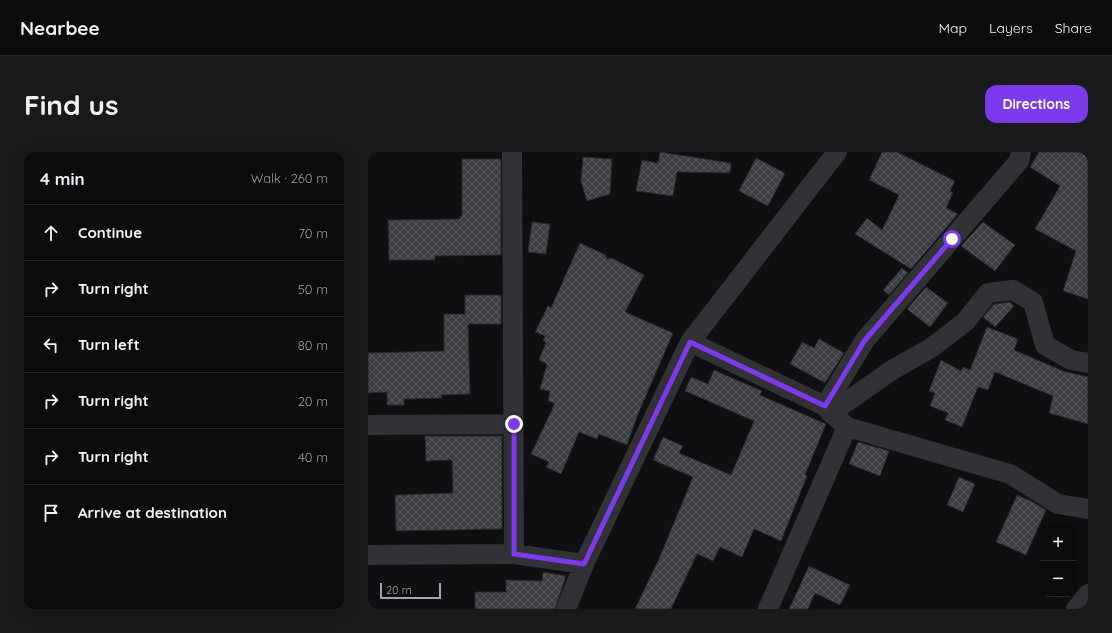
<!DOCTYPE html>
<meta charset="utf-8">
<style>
:root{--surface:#0b0b0d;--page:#19191b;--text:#f1f3f6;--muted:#9a9b9d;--line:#2b2b2e;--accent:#7c3aed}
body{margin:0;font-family:Quicksand,sans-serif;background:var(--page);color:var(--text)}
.controls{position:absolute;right:12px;bottom:12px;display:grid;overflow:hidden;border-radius:8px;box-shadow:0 4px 16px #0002}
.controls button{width:36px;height:36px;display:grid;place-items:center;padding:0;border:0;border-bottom:1px solid var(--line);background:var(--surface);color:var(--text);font:20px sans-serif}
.scale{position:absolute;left:12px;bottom:10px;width:61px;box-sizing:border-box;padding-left:4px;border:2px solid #a1a6b2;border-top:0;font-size:11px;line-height:14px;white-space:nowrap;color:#a1a6b2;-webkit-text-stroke:3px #0b0b0c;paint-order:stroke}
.stop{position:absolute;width:12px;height:12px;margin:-9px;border:3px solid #7c3aed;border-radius:50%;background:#fff}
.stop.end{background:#7c3aed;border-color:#fff;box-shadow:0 1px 4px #0008}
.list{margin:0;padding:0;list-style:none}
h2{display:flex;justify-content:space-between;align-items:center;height:52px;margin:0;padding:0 16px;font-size:17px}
h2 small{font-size:13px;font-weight:400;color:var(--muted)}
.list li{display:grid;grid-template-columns:26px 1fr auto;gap:12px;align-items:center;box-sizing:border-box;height:56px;padding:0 16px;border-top:1px solid var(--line)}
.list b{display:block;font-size:15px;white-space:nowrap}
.list em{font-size:13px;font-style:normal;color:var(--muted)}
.icon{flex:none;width:22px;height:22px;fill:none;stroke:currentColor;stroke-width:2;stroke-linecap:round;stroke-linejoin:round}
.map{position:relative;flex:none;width:720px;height:457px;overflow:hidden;border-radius:12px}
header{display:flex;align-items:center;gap:24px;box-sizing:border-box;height:56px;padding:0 20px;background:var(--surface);border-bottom:1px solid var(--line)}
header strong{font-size:19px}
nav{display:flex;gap:22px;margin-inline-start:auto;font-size:14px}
.intro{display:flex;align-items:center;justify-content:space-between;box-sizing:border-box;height:96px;padding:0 24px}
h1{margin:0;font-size:28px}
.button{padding:10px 18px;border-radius:12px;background:var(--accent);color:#fff;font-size:14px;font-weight:700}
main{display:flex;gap:24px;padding:0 24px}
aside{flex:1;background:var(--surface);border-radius:12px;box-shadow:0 4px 16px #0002}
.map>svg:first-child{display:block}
.building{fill:url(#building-cross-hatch);stroke:#29292d}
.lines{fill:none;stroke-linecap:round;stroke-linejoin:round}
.minor{stroke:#313136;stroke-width:20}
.route{stroke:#7c3aed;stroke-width:5}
</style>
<header>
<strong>Nearbee</strong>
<nav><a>Map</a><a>Layers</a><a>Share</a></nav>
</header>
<div class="intro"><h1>Find us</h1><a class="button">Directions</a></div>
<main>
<aside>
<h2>4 min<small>Walk · 260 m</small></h2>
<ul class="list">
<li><svg class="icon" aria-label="ahead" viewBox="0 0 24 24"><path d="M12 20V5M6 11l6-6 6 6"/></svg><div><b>Continue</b></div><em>70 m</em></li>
<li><svg class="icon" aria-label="right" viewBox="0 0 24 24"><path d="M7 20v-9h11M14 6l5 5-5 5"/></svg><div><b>Turn right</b></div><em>50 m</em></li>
<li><svg class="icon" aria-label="left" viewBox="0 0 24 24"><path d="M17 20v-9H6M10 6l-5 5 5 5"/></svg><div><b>Turn left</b></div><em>80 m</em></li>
<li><svg class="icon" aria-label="right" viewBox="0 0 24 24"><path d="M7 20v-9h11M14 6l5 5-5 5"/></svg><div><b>Turn right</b></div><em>20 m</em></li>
<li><svg class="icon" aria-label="right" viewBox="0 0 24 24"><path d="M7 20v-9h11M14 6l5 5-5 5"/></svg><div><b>Turn right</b></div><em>40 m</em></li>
<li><svg class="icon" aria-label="arrive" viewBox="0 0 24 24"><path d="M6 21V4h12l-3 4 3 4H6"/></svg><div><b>Arrive at destination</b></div></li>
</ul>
</aside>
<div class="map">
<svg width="720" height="457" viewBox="0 0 720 457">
<defs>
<pattern id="building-cross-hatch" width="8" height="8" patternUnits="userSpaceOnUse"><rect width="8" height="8" fill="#3e3f44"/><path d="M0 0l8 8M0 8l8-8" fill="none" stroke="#57585d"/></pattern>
</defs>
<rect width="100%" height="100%" fill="#0f0f11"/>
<path class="building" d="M292,0L363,11L362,21L309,20L305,44L268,39L274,8L290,11Z
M514,0H529L587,29L582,39L585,41L578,56L590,62L543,117L487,82L499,66L514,78L531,43L501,28Z
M671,0H720V147L695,139L708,99L667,77L692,34L662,15Z
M215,5L244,7L242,42L219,49L213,30Z
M388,6L417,21L400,54L371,39Z
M94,7H133V103L67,104V108H21L20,68L92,67V64H94Z
M164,70L182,72L178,102L160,100Z
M615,70L647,93L627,119L593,94Z
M212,91L238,103V106L246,107L276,123L257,160L305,181L270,262L259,293L231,282L229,287L211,280L193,322L178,315L181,310L163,302L187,251L180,249L182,239L172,237L179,212L171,208L178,190L175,189L177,184L167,180L180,154L183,156Z
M534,116L540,121L521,143L515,138Z
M558,135L580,151L562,175L539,157Z
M97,143H133V172H100L102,242L73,243L74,246L36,247V253H19V240L0,241V201L76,199V162H97Z
M642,150L646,154L627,175L615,165L626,152Z
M619,175L650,187L646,198L695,219L720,225V272L681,261L685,244L627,220L620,238L610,235L594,275L577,268L580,261L562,254L567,241L561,239L573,208L593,219L595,215L602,218Z
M451,187L476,201L457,231L422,212L434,190L446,196Z
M346,218L394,239L392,243L458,272L437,323L439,324L413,389L386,377L374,405L352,395L345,409L329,402L303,457H267L290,409L325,325L285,308L295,285L315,294L311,301L363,323L386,269L317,239L323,225L340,232Z
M57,284H134V377L28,379L27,343L85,341L84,308L58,309Z
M490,290L521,299L512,324L481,312Z
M591,325L607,332L595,360L579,353Z
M649,343L665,350L678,358L658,403L628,390Z
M441,414L482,433L472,453L447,441L440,457H421Z
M175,420L198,424L187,457H107V440H138V428L174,429Z"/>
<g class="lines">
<path class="minor" d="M144,0L146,402
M322,190L469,0
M457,254L497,188L651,9L653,0
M463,261L524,218L563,196L597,170L620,141L645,138L665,150L677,193L703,208L720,211
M0,273L146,272
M479,275L642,322L690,352L720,357
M0,403L146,402L216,412
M198,457L216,412L322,190L457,254L463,261L479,275L400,457
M708,457L720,442"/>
</g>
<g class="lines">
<path class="route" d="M146,272V402L216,412L322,190L457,254L497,188L584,87"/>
</g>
</svg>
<div class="controls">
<button>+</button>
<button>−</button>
</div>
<div class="scale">20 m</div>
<div class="stop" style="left:584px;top:87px"></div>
<div class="stop end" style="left:146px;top:272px"></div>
</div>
</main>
